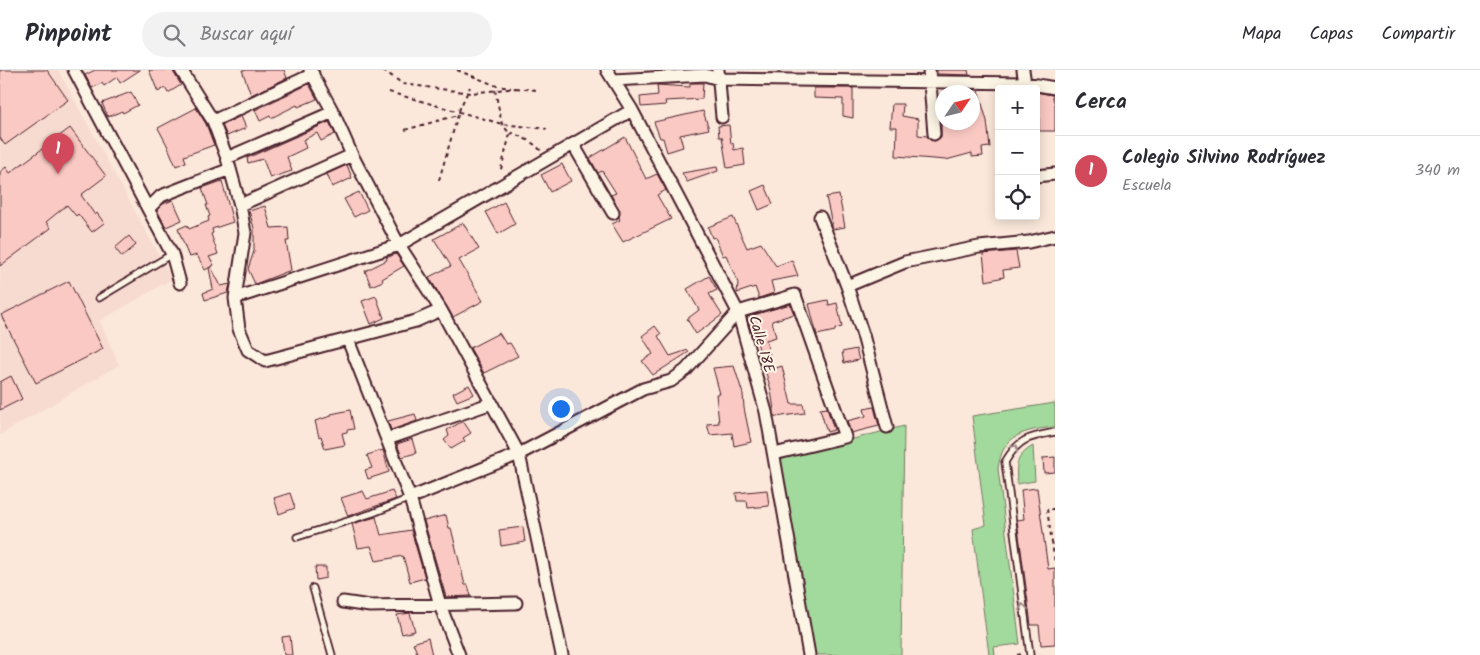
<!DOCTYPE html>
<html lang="es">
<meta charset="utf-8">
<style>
:root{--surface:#fff;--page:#f2f2f3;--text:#2b2b33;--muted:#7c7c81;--line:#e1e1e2;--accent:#d1495b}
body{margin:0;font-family:Kalam,sans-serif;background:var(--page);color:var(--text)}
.controls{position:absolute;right:15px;top:15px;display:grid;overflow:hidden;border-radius:5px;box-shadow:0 2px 12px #0003}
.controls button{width:45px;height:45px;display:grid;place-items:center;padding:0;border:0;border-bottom:1px solid var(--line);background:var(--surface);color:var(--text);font:25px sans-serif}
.compass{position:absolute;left:935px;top:15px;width:45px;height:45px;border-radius:50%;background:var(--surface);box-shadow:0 2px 12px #0003;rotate:55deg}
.you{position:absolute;left:560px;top:338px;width:18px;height:18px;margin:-12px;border:4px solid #fff;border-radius:50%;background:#1a73e8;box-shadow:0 0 0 8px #1a73e833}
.badge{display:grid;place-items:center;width:32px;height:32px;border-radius:50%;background:var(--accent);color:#fff;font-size:16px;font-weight:700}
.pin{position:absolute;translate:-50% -41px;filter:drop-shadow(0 1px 2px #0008)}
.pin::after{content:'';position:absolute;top:26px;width:18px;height:15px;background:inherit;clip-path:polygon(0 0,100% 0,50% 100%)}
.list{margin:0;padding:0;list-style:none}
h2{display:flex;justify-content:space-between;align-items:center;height:65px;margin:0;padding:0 20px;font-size:21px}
h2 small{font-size:16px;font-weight:400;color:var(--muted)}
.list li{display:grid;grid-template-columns:32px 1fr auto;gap:15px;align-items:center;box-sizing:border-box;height:70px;padding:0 20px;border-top:1px solid var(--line)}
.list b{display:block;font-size:19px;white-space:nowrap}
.list p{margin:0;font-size:16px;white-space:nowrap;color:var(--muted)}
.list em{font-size:16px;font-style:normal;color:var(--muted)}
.icon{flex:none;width:28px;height:28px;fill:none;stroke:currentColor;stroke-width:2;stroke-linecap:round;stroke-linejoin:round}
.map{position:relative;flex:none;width:1055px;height:585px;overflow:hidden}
header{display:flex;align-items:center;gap:30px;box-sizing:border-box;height:70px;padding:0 25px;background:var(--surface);border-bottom:1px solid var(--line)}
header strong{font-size:24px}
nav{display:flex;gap:28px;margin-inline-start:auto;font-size:18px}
.search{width:350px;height:45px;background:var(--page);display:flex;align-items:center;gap:12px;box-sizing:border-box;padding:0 18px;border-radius:28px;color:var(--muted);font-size:19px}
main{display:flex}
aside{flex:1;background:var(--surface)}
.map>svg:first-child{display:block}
.built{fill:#f7dbd1}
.green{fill:#a2d99c;stroke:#767c64}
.building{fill:#fac9c3;stroke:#4a1f2b}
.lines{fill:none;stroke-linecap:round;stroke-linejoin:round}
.service-casing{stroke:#4a1f2b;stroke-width:9}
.minor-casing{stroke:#4a1f2b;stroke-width:15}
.path{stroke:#4a1f2b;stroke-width:2;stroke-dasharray:4 4;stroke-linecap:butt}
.service{stroke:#fcf5e5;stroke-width:5.5}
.minor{stroke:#fcf5e5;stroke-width:11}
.oneway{stroke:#a38a88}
.labels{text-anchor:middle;stroke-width:4;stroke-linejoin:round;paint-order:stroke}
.street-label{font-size:15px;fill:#4a1f2b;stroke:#fcf5e5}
</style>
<header>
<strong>Pinpoint</strong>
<div class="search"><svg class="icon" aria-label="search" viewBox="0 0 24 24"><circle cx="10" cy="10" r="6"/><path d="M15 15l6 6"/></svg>Buscar aquí</div>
<nav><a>Mapa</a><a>Capas</a><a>Compartir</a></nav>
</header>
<main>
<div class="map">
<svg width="1055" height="585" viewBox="0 0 1055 585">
<rect width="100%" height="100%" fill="#fbe8db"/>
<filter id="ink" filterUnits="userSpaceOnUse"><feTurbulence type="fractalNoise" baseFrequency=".02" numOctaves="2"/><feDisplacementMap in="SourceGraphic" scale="10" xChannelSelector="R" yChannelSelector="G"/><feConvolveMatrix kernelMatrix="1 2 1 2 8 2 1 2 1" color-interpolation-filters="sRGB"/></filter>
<g filter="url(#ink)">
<path class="built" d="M0,0H58L172,209L100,251L119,295L0,365Z"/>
<path class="green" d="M1055,333V357C1025,360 1002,364 998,399L1020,574L994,577L995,585H989L973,459L986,455L972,346Z
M904,356L901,585H812L779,388Z
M1033,376L1035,411L1017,414C1016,394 1015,387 1033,376Z"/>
<path class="building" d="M0,0H47L68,30L5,75L0,68Z
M95,0H140L120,13L117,7L104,16L102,13L92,18L85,5Z
M149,0H172L181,15L168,23L165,18L158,22Z
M242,0H284L287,8L251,25Z
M937,0H968L969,5L937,4Z
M690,13H703L702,29L665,31L666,35L641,37L640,27L658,25L657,15L690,17Z
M309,14L317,29L298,37L297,35L271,48L270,46L260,51L255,40Z
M814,18H853V48L843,46V29L814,28Z
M972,20H978L987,51L990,77L982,78L983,86L972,87V83L946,90L896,86L897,57H890L892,34H903L902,46L918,49V65L927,66L930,70L935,71L941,67V52H972Z
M131,22L138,35L123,43L122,41L108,47L102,33Z
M1036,22L1052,25L1055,35V61H1039V45H1036Z
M196,38L206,54L214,75L184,86L186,92L176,96L167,75L158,58Z
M703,41L709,59L680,65L683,77L667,82L663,68H660L654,52Z
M241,46L246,58L227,66L222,55Z
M329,52L335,64L321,71L317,63L303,70L306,78L287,87L292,101L270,108L263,89L248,93L247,88Z
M729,55L731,74L733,73L734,80L743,78L745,95L727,98L722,67H719L718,56Z
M70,58L106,106L81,125L95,145L97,143L104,153L92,162L78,144L76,146L67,135L46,152L51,158L0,196V102L6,97L10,103Z
M625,67L646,109L657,104L666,120L657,125L671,149L623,172L612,154L620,150L619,148L620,140L611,125L616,123L602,101L598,103L590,88Z
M562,94L571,111L550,122L541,105Z
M347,95L352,108L332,117L327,104Z
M717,97L718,101L687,112L682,103Z
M222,111L233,152L212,159L213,163L211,164L218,184L209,187L214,195L205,200L197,185L190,187L188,185L178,159L187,155L189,159L209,151L208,147L210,146L206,135H208L202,118Z
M765,115L773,134L759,140L751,121Z
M359,122L368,140L354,147L344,129Z
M839,125L845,157L833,159L826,127Z
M173,130L182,150L166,157L157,140L163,134Z
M504,132L515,154L498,164L486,142Z
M265,136L271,158L288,157L289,171H286L291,200L255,214L248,199L254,181V158L249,141Z
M733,147L747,178L761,173L776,196L792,190L798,206L771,211L774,223L759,228L755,217L737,223L738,213L726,185L723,186L715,167L712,168L708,157Z
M463,153L479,179L459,190L483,231L453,247L429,207L451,196L434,169Z
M129,166L136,175L122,187L115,178Z
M1016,181L1019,198L1003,200L1004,207L986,211L983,184Z
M396,184L404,196L382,209L383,211L371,216L365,201L387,190L386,188Z
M211,197L221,216L230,214L228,223L205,230L203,223L213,219L209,198Z
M709,206L717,220L709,224L722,245L696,264L687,249L699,240L687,219Z
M69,211L103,279L36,313L1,245Z
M376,226L384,248L371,254L362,231Z
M828,230L829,235L837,233L842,257L835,259V261L817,265L809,234Z
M790,234L794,244L772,251L776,267L766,270L773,299L782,296L791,334H803L805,343L775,347L771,320L757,272H755L747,247Z
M655,256L661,264L658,266L670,286L688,280L689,282L653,305L642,291L653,284L642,266Z
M499,263L506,274L510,273L518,286L484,303L470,278Z
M856,279L859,290L844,293L842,282Z
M734,296L743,324L744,338L751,372L734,376L732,363L710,365L707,354L719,353L716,324H720L713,298Z
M11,306L22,329L0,340V312Z
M469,315L474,324L457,331L453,323Z
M874,337L879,356L851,363L847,351L866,346L864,339Z
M827,338L834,360L827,362L820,339Z
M350,340L354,359L347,360V362L342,363L345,375L325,379L321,366L319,367L315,351L331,346V344Z
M415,344L417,351L391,360L388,351Z
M463,351L471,363L463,368L465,371L451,379L444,370L449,366L447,360Z
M412,369L416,383L402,387L397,374Z
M383,380L389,402L368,409L365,400L372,398L367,385Z
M1055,387V402L1044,403L1043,388Z
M1037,418L1048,499L1055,498V574L1041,575L1039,555H1031L1017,450L1024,449L1021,420Z
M767,420L769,436L748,438L747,431H737L736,423Z
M363,421L367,429L392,421L396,429L348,446L341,428Z
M290,423L295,438L279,444L274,428Z
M446,445L449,458H451L465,515H468L471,526L446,527L424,451Z
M376,447L381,465L411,460L425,508L410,512L403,486L376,491L371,476L358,478L352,454Z
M523,457L525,472L501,476L499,460Z
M315,497H326V508L316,510Z
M410,543L415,561L402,564L397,545Z
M290,566L292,585H284L282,567Z
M428,568L432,585H418L413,573Z"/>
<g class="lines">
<defs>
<path id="service" d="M99,228L172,184
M297,467L373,443L410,428
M313,518L332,585
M1030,585L1005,392C1019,368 1029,367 1055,362"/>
<path id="minor" d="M74,0L172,184L180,213
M181,0L213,51L227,88L240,135L245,163L235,228L239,259L248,280L265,291L416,251L441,240
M310,0L333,42L352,85L399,175L441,240L519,384L562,585
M607,0L632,40L738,242L766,342L809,585
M718,0L722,47
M929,0L934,64
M1023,0L1025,13
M614,10L705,5L719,9L1025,13L1055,18
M213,51L313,4
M573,74L613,143
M227,88L333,42
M1036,106L1055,104
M240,135L352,85
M148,139L161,126L230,99
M820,147L847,216L863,265L887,357
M847,216L905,192L979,177L1029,172L1055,166
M235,228L399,175L632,40
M348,270L410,428L440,535L459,585
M387,369L492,333
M410,428L519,384L643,319L671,311L686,300L738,242L795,225L845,367L774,384
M343,532L370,536L516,533"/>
</defs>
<use href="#service" class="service-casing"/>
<use href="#minor" class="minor-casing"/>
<path class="path" d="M383,0L403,14L471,23L516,18
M457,0L497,16L511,18
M516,18L536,20
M495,20L502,54L510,64L500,103
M389,22L502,54L547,59
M405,60L458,45
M510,64L513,63C523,68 534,72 541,81
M439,110L460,38L470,17
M1055,439H1047L1055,493
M1017,585L1022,584"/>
<use href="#service" class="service"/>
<use href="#minor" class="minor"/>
</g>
<defs><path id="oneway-chevron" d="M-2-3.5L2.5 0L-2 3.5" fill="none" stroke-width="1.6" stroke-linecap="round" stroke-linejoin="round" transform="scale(1.25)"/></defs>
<g class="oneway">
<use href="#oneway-chevron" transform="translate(1015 378) rotate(-50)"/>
<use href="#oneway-chevron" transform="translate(1023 537) rotate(-98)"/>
</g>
</g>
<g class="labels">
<g class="street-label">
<text transform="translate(762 274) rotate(74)" y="5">Calle 18E</text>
</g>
</g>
</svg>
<div class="controls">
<button>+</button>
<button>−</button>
<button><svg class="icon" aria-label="locate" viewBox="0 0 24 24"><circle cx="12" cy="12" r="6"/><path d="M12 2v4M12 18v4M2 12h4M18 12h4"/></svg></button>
</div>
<svg class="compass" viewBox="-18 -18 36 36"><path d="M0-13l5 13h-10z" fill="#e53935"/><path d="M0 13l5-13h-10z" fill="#7c7c81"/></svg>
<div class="you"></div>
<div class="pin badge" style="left:58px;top:104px">1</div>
</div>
<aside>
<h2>Cerca<small></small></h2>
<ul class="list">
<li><span class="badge">1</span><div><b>Colegio Silvino Rodríguez</b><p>Escuela</p></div><em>340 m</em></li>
</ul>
</aside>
</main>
